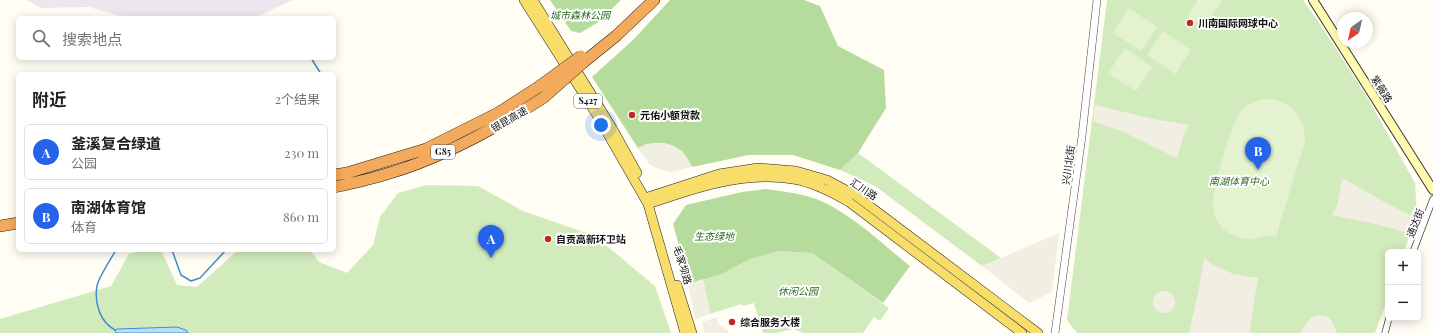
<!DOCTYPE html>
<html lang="zh">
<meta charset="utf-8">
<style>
:root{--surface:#fff;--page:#f2f2f2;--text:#202124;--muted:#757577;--line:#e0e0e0;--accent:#2563eb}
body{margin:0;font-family:"Playfair Display","Noto Sans SC",serif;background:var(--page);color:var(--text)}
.controls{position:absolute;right:12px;bottom:12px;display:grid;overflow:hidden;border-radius:6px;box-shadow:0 2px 10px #0003}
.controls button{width:36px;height:36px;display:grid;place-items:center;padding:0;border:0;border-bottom:1px solid var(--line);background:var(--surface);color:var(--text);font:20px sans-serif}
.compass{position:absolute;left:1337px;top:12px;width:36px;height:36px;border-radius:50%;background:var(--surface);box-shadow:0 2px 10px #0003;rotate:214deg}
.you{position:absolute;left:601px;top:125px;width:14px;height:14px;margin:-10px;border:3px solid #fff;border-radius:50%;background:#1a73e8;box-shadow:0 0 0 6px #1a73e833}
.badge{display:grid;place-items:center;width:26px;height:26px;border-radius:50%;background:var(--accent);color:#fff;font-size:13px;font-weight:700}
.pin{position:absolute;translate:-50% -33px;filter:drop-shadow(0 1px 2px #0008)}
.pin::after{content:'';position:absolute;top:21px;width:14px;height:12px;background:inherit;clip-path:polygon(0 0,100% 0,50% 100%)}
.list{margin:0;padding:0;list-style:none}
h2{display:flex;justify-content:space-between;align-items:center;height:52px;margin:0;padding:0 16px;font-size:17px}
h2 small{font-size:13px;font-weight:400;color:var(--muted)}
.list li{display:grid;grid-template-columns:26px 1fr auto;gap:12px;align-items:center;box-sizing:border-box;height:56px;margin:0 8px 8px;padding:0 8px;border:1px solid var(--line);border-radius:6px}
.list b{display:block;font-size:15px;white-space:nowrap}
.list p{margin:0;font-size:13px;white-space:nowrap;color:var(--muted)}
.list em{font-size:13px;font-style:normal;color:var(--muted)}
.icon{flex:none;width:22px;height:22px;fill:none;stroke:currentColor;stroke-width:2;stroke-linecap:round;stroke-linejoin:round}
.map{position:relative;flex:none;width:1433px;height:333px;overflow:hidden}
.search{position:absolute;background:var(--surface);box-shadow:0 2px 10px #0003;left:16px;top:16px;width:320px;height:44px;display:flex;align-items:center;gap:10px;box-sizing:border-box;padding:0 14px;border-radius:6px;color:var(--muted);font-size:15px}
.panel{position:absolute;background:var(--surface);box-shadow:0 2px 10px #0003;left:16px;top:72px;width:320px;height:180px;border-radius:6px}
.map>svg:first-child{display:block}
.industrial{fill:#eee6ef}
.green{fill:#d2ebbd}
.forest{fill:#b5dc9c}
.pitch{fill:#e4f2cf}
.plaza{fill:#f1eee2}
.water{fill:#b9dcf7;stroke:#3f8ece}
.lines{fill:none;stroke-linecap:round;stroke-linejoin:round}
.stream{stroke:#3f8ece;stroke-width:1.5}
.minor-casing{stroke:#444;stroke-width:7}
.tertiary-casing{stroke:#444;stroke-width:8}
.secondary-casing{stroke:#333;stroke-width:10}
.primary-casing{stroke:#222;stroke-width:10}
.motorway-casing{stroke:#222;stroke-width:12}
.minor{stroke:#fff;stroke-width:5.5}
.tertiary{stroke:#fff;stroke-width:7}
.secondary{stroke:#fffab0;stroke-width:8}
.primary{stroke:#f8dd6b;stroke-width:9}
.motorway{stroke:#f4aa5d;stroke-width:11}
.motorway-bridge-casing{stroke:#222;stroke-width:12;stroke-linecap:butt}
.motorway-bridge{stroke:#f4aa5d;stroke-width:11}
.poi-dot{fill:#c32726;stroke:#fff;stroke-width:1.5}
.labels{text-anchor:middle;stroke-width:4;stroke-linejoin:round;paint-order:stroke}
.shield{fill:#fff;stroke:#585858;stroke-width:1}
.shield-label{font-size:9px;font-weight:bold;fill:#111}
.park-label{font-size:10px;font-style:italic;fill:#2b6a1f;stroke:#fff}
.poi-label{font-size:10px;font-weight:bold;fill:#111;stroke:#fff;text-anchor:start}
.street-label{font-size:10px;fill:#111;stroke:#fff}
</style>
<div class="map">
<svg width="1433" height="333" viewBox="0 0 1433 333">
<rect width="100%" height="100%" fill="#fffdf4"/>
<path class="industrial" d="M27,0H293L254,18H128L89,7L41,8Z"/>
<path class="green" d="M1107,0H1303L1318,21L1367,97L1415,183L1417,214L1404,252H1388V298L1375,333H1077L1067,320Z
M858,153L1001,258L982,266L875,186L840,170Z
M427,185L478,186L523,211L595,236L655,286L671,333H0V319L111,286L129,254L146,250H161L177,285L197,287L238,250H310L319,262L347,273L373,245L380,217L398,193Z
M779,251L812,253L889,308L880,321L874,317L863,333H803L794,329L776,333H763L754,303L743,306L742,304L710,314L703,279L722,274L750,259Z"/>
<path class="forest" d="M550,0H621L597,23L580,33L571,31Z
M670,0H804L820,6L838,46L884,70L886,108L858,153L840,170L793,155H749L692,167C681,144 661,137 638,148L592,77L634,39Z
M765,189C782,191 797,193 813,198C848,210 881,243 910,266L883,303L812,253L779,251L750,259L722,274L688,284L681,253L673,224L686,205L742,192Z"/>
<path class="pitch" d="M1198,0H1222L1204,27L1187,16Z
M1129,8L1157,27L1141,51L1113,33Z
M1163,31L1191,50L1175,74L1147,55Z
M1125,48L1152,67L1136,91L1108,73Z
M1265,99C1289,99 1306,117 1305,141L1276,237C1267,234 1267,236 1258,238C1248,241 1235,238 1226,231C1219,226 1214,217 1213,208C1211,194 1231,122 1241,111C1247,104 1256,101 1265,99Z"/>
<path class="plaza" d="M1095,105L1153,119L1189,125L1183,137L1177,158L1121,131L1093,121Z
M655,143H665L674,146L682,151L688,159L692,167L671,172L656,168L649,164L638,148L646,144Z
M1342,178L1388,204L1416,218L1411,234L1380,225L1332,215L1336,208L1339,197Z
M1059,233L1052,292L1029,303L982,266Z
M1204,258L1212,264L1233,274L1258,278L1253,308L1250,333H1189L1198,293Z
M703,279L710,314L695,319L688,284Z
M1153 302a11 11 0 1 1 22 0a11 11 0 1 1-22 0Z
M1320,315L1327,316L1332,321L1337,333H1300L1311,317Z
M718,317L717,319L719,325L728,330L729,333H705L702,322Z"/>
<path class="water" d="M177,327L186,330L188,333H116L115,330L117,329Z"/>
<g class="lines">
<path class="stream" d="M311,58L321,74
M172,250L181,275L191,281L200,278L226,250
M115,330C100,322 94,303 97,286C98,278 111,259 116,250"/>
<defs>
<path id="minor" d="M1413,252L1433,199
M1385,333L1389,318"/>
<path id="tertiary" d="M1055,333L1082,136L1097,0"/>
<path id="secondary" d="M1313,0L1433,190"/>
<path id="primary" d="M524,0L597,115L648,204L685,333
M533,0L612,128L637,173
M645,198L719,174L758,168L796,171L827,180L855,195L1038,333
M648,204C694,188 743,171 793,179C813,182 832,192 849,202L1022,333
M677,285L692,333"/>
<path id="motorway" d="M585,61L616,36L654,0
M334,175L347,173L426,149L498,113L537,88
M334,187C353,183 372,179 390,173C444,157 496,128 543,98
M0,226L18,223"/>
</defs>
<use href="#minor" class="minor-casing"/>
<use href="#tertiary" class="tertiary-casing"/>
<use href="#secondary" class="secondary-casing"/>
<use href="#primary" class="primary-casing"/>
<use href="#motorway" class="motorway-casing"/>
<use href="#minor" class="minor"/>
<use href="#tertiary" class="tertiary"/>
<use href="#secondary" class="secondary"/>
<use href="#primary" class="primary"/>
<use href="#motorway" class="motorway"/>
<defs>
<path id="motorway-bridge" d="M537,88L581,56
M543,98L585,61"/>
</defs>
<use href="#motorway-bridge" class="motorway-bridge-casing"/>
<use href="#motorway-bridge" class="motorway-bridge"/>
</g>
<g class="poi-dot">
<circle cx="1190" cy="23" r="4"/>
<circle cx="632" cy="115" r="4"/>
<circle cx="548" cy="239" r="4"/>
<circle cx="732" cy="322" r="4"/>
</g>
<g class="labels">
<g class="shield">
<rect x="574" y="94" width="28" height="14" rx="3"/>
<rect x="431" y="145" width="24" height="14" rx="3"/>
</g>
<g class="shield-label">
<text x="588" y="104">S427</text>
<text x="443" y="155">G85</text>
</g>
<g class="park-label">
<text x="580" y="19">城市森林公园</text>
<text x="1239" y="185">南湖体育中心</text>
<text x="714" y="240">生态绿地</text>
<text x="798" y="295">休闲公园</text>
</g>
<g class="poi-label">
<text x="1198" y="27">川南国际网球中心</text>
<text x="640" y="119">元佑小额贷款</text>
<text x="556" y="243">自贡高新环卫站</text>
<text x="740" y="326">综合服务大楼</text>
</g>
<g class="street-label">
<text transform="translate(1382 89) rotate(58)" y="4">紫薇路</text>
<text transform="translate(509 119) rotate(-30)" y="4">银昆高速</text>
<text transform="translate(1068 165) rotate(-82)" y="4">兴川北街</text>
<text transform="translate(864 189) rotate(34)" y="4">汇川路</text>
<text transform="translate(1415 223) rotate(-69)" y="4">通达街</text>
<text transform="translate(683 265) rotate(73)" y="4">毛家坝路</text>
</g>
</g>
</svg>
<div class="controls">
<button>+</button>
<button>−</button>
</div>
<svg class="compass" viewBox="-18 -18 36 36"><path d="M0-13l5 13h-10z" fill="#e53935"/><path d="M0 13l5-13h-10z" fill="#757577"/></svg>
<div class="you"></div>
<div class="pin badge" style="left:491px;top:258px">A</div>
<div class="pin badge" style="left:1258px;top:170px">B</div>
<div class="search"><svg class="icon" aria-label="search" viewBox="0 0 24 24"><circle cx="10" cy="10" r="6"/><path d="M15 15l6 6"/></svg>搜索地点</div>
<section class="panel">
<h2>附近<small>2个结果</small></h2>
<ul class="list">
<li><span class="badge">A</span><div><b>釜溪复合绿道</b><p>公园</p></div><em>230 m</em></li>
<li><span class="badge">B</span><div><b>南湖体育馆</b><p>体育</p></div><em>860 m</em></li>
</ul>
</section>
</div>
